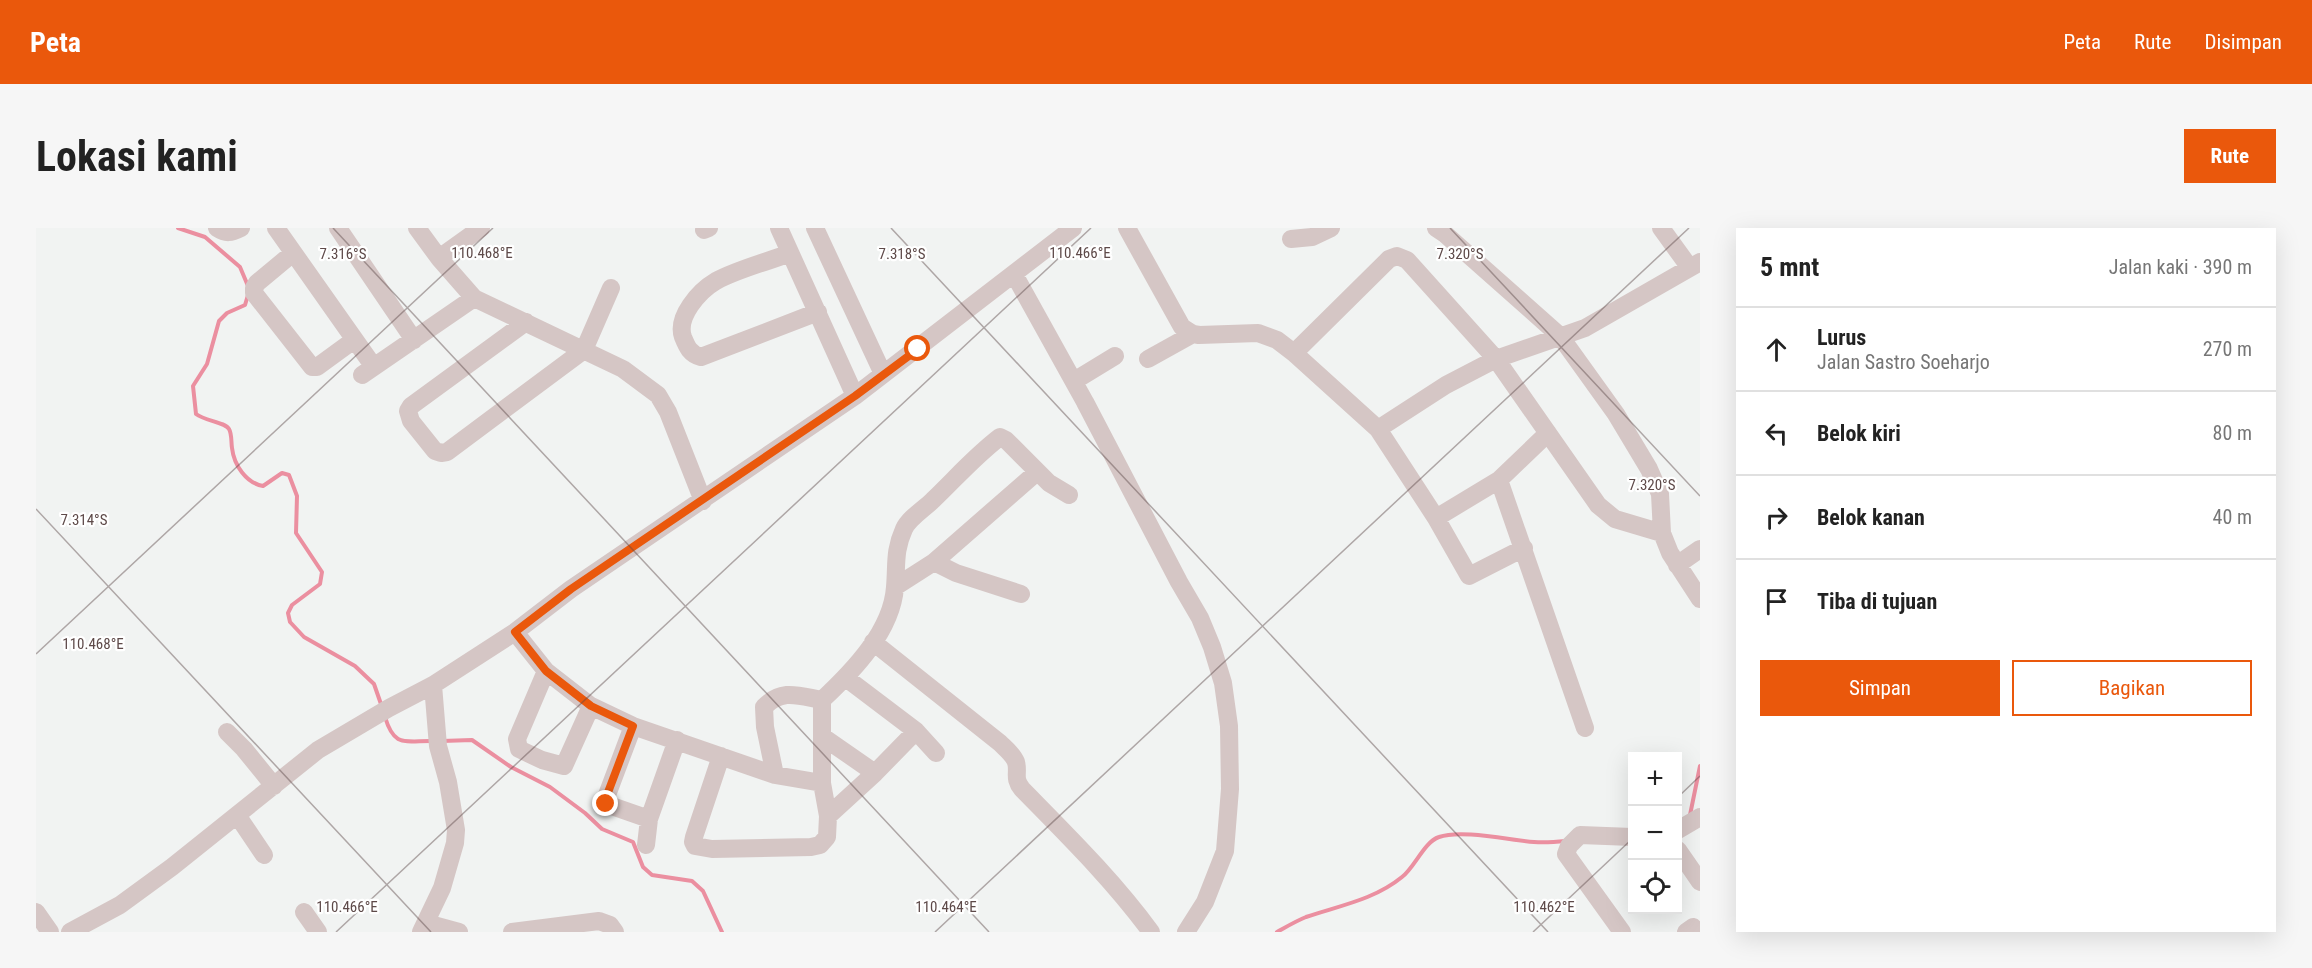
<!DOCTYPE html>
<html lang="id">
<meta charset="utf-8">
<style>
:root{--surface:#fff;--page:#f6f6f6;--text:#222;--muted:#767676;--line:#e0e0e0;--accent:#ea580c}
body{margin:0;font-family:"Roboto Condensed",sans-serif;background:var(--page);color:var(--text)}
.controls{position:absolute;right:18px;bottom:18px;display:grid;overflow:hidden;border-radius:0px;box-shadow:0 6px 24px #0002}
.controls button{width:54px;height:54px;display:grid;place-items:center;padding:0;border:0;border-bottom:2px solid var(--line);background:var(--surface);color:var(--text);font:30px sans-serif}
.stop{position:absolute;width:18px;height:18px;margin:-14px;border:4px solid #ea580c;border-radius:50%;background:#fff}
.stop.end{background:#ea580c;border-color:#fff;box-shadow:0 2px 6px #0008}
.list{margin:0;padding:0;list-style:none}
h2{display:flex;justify-content:space-between;align-items:center;height:78px;margin:0;padding:0 24px;font-size:26px}
h2 small{font-size:20px;font-weight:400;color:var(--muted)}
.list li{display:grid;grid-template-columns:39px 1fr auto;gap:18px;align-items:center;box-sizing:border-box;height:84px;padding:0 24px;border-top:2px solid var(--line)}
.list b{display:block;font-size:22px;white-space:nowrap}
.list p{margin:0;font-size:20px;white-space:nowrap;color:var(--muted)}
.list em{font-size:20px;font-style:normal;color:var(--muted)}
.actions{display:flex;gap:12px;padding:18px 24px}
.actions a{flex:1;padding:14px 0;border:2px solid var(--accent);border-radius:0px;text-align:center;font-size:21px;color:var(--accent)}
.actions .main{background:var(--accent);color:#fff}
.icon{flex:none;width:33px;height:33px;fill:none;stroke:currentColor;stroke-width:2;stroke-linecap:round;stroke-linejoin:round}
.map{position:relative;flex:none;width:1664px;height:704px;overflow:hidden;border-radius:0px}
header{display:flex;align-items:center;gap:36px;box-sizing:border-box;height:84px;padding:0 30px;background:var(--accent);color:#fff}
header strong{font-size:28px}
nav{display:flex;gap:33px;margin-inline-start:auto;font-size:21px}
.intro{display:flex;align-items:center;justify-content:space-between;box-sizing:border-box;height:144px;padding:0 36px}
h1{margin:0;font-size:42px}
.button{padding:15px 27px;border-radius:0px;background:var(--accent);color:#fff;font-size:21px;font-weight:700}
main{display:flex;gap:36px;padding:0 36px}
aside{flex:1;background:var(--surface);border-radius:0px;box-shadow:0 6px 24px #0002}
.map>svg:first-child{display:block}
.lines{fill:none;stroke-linecap:round;stroke-linejoin:round}
.stream{stroke:#eb8fa0;stroke-width:4}
.minor{stroke:#d5c6c5;stroke-width:18}
.route{stroke:#ea580c;stroke-width:8}
.ticks{fill:none;stroke:#5e4a49;stroke-width:1.5;stroke-opacity:0.45}
.ticks-label{font-size:15px;text-anchor:middle;fill:#5e4a49;stroke:#fff;stroke-width:4.5;stroke-linejoin:round;paint-order:stroke}
</style>
<header>
<strong>Peta</strong>
<nav><a>Peta</a><a>Rute</a><a>Disimpan</a></nav>
</header>
<div class="intro"><h1>Lokasi kami</h1><a class="button">Rute</a></div>
<main>
<div class="map">
<svg width="1664" height="704" viewBox="0 0 1664 704">
<rect width="100%" height="100%" fill="#f1f3f2"/>
<g class="lines">
<path class="stream" d="M142,0L169,9L204,39L212,58
M212,67L209,77L191,85L183,93L171,136L157,158L160,186C169,193 189,194 193,201C196,206 195,214 196,220C198,237 210,255 227,258L246,245L253,247L261,268L260,305L286,344L284,356L256,377L252,385L254,394L268,409L319,438L338,456L346,479
M349,489C358,519 368,513 395,513
M406,513L436,512L475,539L514,559L549,585L566,601L597,614L607,639L616,647L656,653L667,663L686,704
M1654,587L1664,538
M1241,704C1250,699 1260,693 1270,689C1302,678 1338,672 1366,649C1379,639 1388,614 1403,609C1425,601 1473,612 1498,614C1509,615 1520,614 1530,613"/>
<path class="minor" d="M181,0C190,6 195,5 205,0
M240,0L338,139
M302,0L378,112
M381,0L403,30L438,70L587,141L622,167L632,184L667,273
M743,0L819,168
M779,0L847,146
M1091,0L1146,99L1157,106L1163,107L1222,105L1241,112L1258,125
M1400,0L1409,6L1524,108L1580,186L1613,241L1624,266L1626,305L1634,325L1664,371
M1625,0L1654,40
M668,2L673,0
M1255,11L1276,9L1295,0
M257,25L221,55L218,60V65L276,139H281L318,112
M754,25C731,34 702,41 680,53C663,63 640,89 647,109C651,119 654,126 665,129L782,84
M403,30L445,0
M978,46L1049,174L1143,354L1164,390L1176,419L1187,455L1193,498L1194,561L1189,623L1169,674L1150,704
M490,94L375,178L372,183L375,193L399,223L405,225L411,224L548,122L575,60
M1112,131L1157,106
M326,147L438,70
M1038,153L1079,128
M1342,201L1410,157L1460,131L1549,100L1664,34
M1463,252L1512,205
M1400,290L1433,348L1488,320
M898,334L1001,244
M1641,337L1664,321
M859,359L898,334L920,345L985,366
M479,404L510,443L555,478L597,498L739,547L786,555
M837,414L964,515C969,520 977,526 980,534C983,545 977,550 986,561C1031,607 1077,652 1115,704
M510,443L481,511L483,521L506,532L528,538L555,478
M810,450L880,503L900,525
M597,498L571,567L570,576L613,591
M1549,500L1463,252L1400,290L1342,201L1258,125L1353,31L1361,28L1371,32L1460,131L1562,277L1579,291L1626,305
M191,504L208,521L238,558
M787,509L839,545
M685,528L658,609L657,614L659,618L676,621L775,619L784,617L791,609L792,588L786,555V472C817,443 856,403 859,359C861,336 858,323 868,301C873,290 888,281 897,272C919,251 939,228 964,209L970,212L1013,255L1033,267
M739,547L729,499L728,479C746,460 763,468 786,472
M201,587L228,627
M792,588L839,545L880,503
M1642,602L1664,589
M610,617L613,591L641,512
M1642,622L1664,654
M0,684L14,704
M268,684L282,704
M390,695L423,704
M34,704L84,677L136,639L282,522L353,480L397,457
M385,704L406,660L419,615L420,602L412,554L402,518L397,457L479,404L535,361L819,168L1037,0
M476,704L563,693L574,697L579,704
M1586,704L1530,626L1533,618L1544,607L1596,609
M1650,704L1657,699L1661,704"/>
</g>
<g class="lines">
<path class="route" d="M570,576L571,567L597,498L555,478L510,443L479,404L535,361L819,168L882,121"/>
</g>
<path class="ticks" d="M297,0L953,704M855,0L1512,704M1414,0L1664,268M0,281L395,704M0,426L457,0M1642,569L1664,548M300,704L1055,0M899,704L1653,0M1497,704L1596,611"/>
<g class="ticks-label">
<text x="446" y="30">110.468°E</text>
<text x="1044" y="30">110.466°E</text>
<text x="307" y="31">7.316°S</text>
<text x="866" y="31">7.318°S</text>
<text x="1424" y="31">7.320°S</text>
<text x="1616" y="262">7.320°S</text>
<text x="48" y="297">7.314°S</text>
<text x="57" y="421">110.468°E</text>
<text x="311" y="684">110.466°E</text>
<text x="910" y="684">110.464°E</text>
<text x="1508" y="684">110.462°E</text>
</g>
</svg>
<div class="controls">
<button>+</button>
<button>−</button>
<button><svg class="icon" aria-label="locate" viewBox="0 0 24 24"><circle cx="12" cy="12" r="6"/><path d="M12 2v4M12 18v4M2 12h4M18 12h4"/></svg></button>
</div>
<div class="stop" style="left:882px;top:121px"></div>
<div class="stop end" style="left:570px;top:576px"></div>
</div>
<aside>
<h2>5 mnt<small>Jalan kaki · 390 m</small></h2>
<ul class="list">
<li><svg class="icon" aria-label="ahead" viewBox="0 0 24 24"><path d="M12 20V5M6 11l6-6 6 6"/></svg><div><b>Lurus</b><p>Jalan Sastro Soeharjo</p></div><em>270 m</em></li>
<li><svg class="icon" aria-label="left" viewBox="0 0 24 24"><path d="M17 20v-9H6M10 6l-5 5 5 5"/></svg><div><b>Belok kiri</b></div><em>80 m</em></li>
<li><svg class="icon" aria-label="right" viewBox="0 0 24 24"><path d="M7 20v-9h11M14 6l5 5-5 5"/></svg><div><b>Belok kanan</b></div><em>40 m</em></li>
<li><svg class="icon" aria-label="arrive" viewBox="0 0 24 24"><path d="M6 21V4h12l-3 4 3 4H6"/></svg><div><b>Tiba di tujuan</b></div></li>
</ul>
<div class="actions"><a class="main">Simpan</a><a>Bagikan</a></div>
</aside>
</main>
